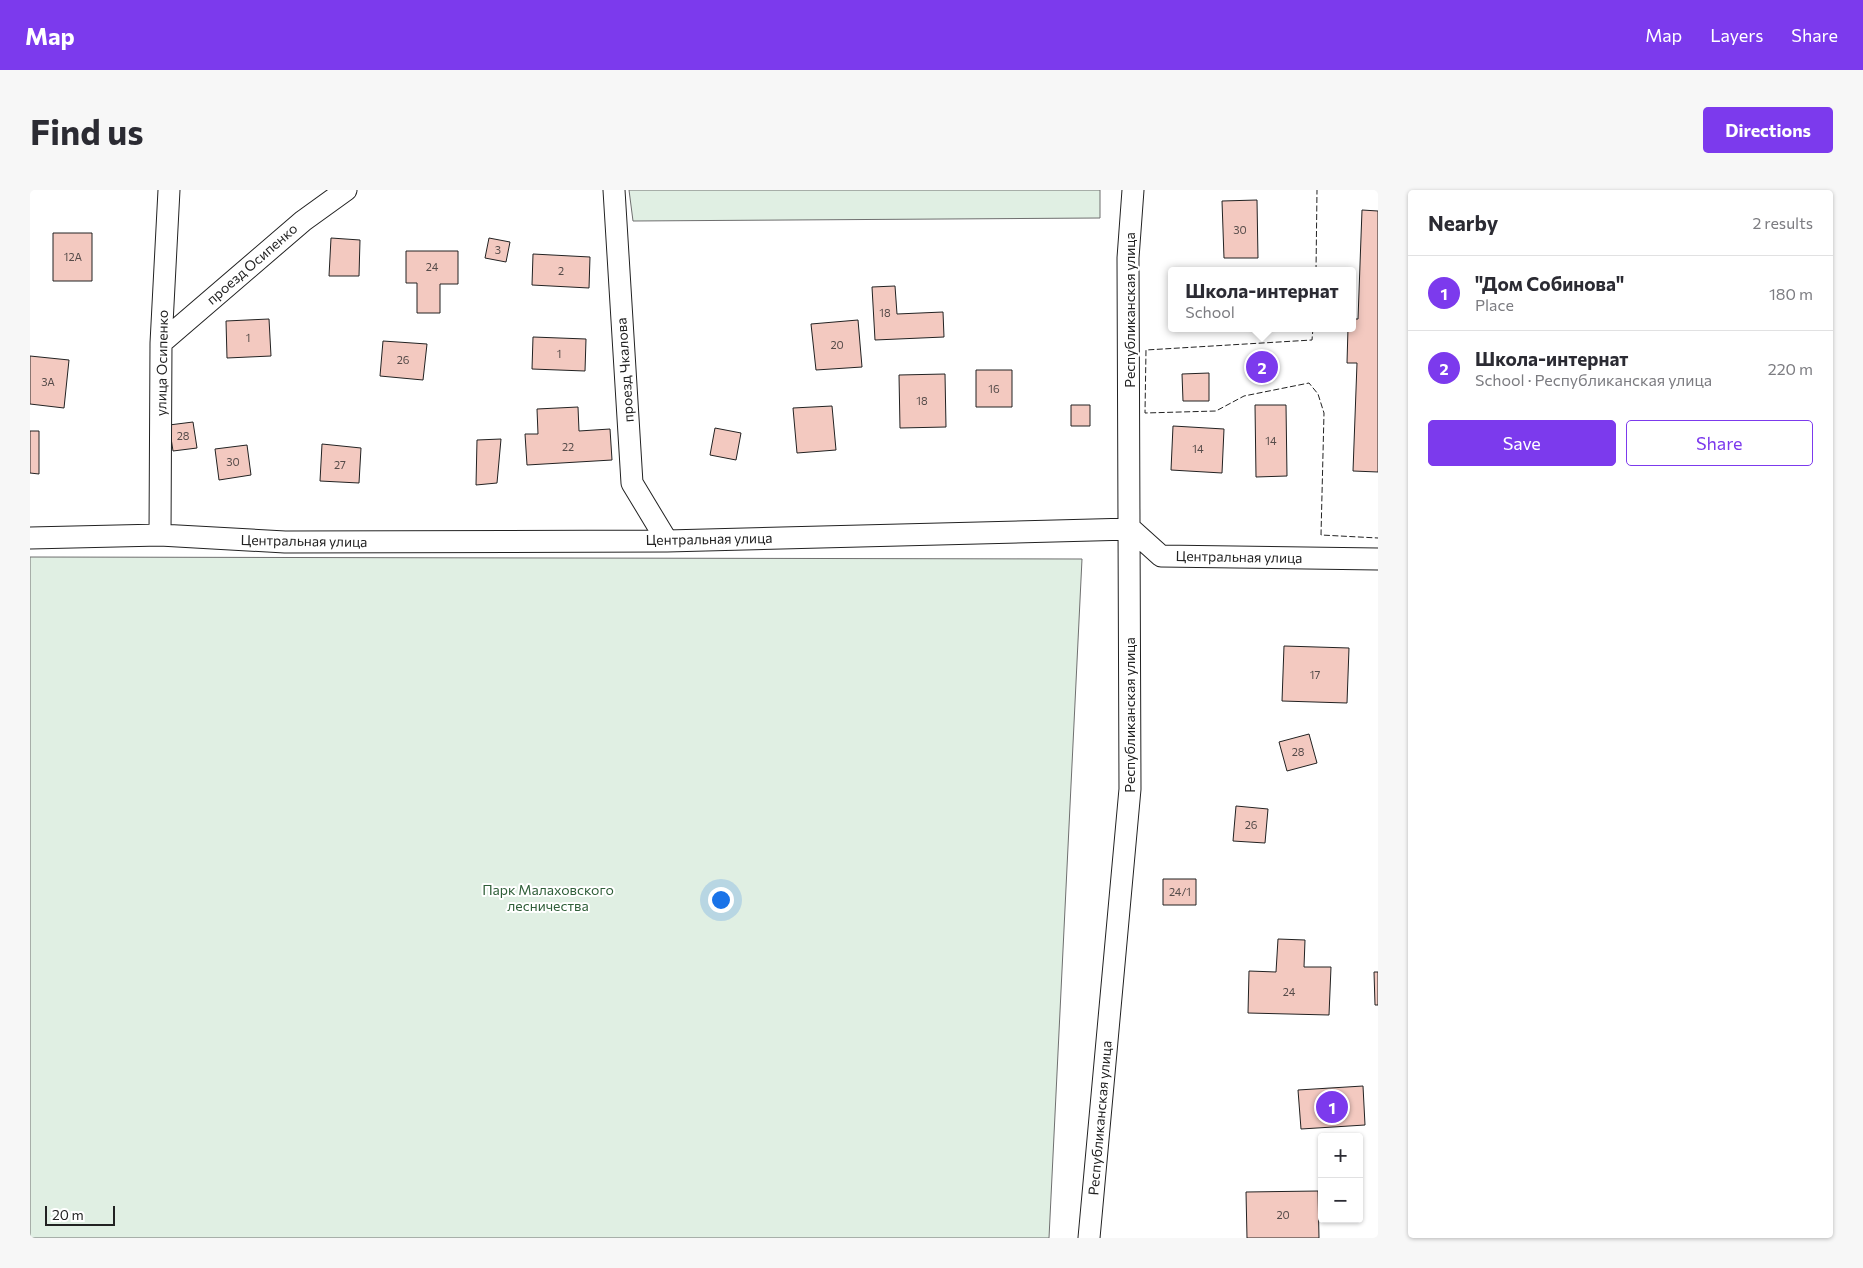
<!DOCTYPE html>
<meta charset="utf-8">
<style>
:root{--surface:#fff;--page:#f7f7f7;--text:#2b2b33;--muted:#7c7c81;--line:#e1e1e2;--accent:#7c3aed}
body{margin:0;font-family:Commissioner,sans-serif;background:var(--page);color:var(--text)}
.controls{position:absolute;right:15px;bottom:15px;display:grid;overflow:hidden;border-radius:5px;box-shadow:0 1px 4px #0004}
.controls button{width:45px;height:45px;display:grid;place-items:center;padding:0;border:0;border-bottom:1px solid var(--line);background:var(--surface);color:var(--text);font:25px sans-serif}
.scale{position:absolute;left:15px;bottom:12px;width:70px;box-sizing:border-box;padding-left:5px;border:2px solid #222;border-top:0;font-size:14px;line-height:18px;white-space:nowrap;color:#222;-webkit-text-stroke:4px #fff;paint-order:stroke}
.you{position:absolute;left:690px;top:709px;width:18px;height:18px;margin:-12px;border:4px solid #fff;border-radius:50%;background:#1a73e8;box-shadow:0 0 0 8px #1a73e833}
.badge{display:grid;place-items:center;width:32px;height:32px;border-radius:50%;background:var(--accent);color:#fff;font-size:16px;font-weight:700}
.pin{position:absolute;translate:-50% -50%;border:2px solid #fff;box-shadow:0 1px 5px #0006}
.popup{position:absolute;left:1138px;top:77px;width:188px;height:65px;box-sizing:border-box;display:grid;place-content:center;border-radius:5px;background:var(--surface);filter:drop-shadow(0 1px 4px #0005);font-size:16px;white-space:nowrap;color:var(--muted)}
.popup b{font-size:19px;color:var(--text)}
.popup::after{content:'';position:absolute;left:50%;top:100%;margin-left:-10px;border:10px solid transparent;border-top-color:var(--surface)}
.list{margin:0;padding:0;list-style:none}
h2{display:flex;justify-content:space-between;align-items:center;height:65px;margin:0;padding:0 20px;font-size:21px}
h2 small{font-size:16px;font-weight:400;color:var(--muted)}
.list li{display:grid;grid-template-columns:32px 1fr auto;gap:15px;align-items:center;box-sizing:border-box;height:75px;padding:0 20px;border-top:1px solid var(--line)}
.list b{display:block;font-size:19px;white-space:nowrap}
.list p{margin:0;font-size:16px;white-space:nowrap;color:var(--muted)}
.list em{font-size:16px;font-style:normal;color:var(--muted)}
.actions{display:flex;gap:10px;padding:15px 20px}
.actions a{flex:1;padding:11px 0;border:1px solid var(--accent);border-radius:5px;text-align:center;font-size:18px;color:var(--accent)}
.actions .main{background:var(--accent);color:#fff}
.map{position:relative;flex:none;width:1348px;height:1048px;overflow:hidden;border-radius:5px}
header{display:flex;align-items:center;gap:30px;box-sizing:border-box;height:70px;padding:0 25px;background:var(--accent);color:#fff}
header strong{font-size:24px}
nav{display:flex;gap:28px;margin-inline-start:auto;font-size:18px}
.intro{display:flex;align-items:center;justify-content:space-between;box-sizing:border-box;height:120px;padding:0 30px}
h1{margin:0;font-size:35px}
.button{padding:12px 22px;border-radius:5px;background:var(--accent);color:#fff;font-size:18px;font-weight:700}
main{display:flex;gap:30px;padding:0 30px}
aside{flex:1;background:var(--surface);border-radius:5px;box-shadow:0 1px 4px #0004}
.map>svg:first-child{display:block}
.green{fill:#e0efe3;stroke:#6f6f6f}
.building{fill:#f3c9c0;stroke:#222}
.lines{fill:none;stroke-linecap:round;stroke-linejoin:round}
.minor-casing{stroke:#222;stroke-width:23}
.minor{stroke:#fff;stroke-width:21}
.fence{stroke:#222;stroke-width:1;stroke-dasharray:6 2.5;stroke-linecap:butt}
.labels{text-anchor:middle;stroke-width:4;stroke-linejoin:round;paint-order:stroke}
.number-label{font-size:11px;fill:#564c4a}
.street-label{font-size:14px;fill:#222;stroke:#fff}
.park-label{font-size:14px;fill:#2f5e38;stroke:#fff}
</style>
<header>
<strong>Map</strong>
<nav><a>Map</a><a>Layers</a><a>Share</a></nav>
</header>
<div class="intro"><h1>Find us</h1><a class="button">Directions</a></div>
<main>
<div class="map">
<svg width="1348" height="1048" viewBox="0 0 1348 1048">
<rect width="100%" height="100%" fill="#fff"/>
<path class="green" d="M599,0H1070V28L603,31Z
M0,367L1052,369L1019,1048H0Z"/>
<path class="building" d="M1227,10L1228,68H1194L1192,11Z
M1332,20L1348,21V282L1323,281L1327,173H1317L1318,138H1322V129H1328Z
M23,43H62V91H23Z
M301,48L330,50L329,86H299Z
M459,48L480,52L476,72L455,68Z
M376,61H428V94H410V123H387V93H376Z
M503,64L560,67L559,98L502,95Z
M865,96L867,124L913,122L914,147L845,150L842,97Z
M239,129L241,166L197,168L196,131Z
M828,130L832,177L786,180L781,134Z
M503,147L556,149L555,181L502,179Z
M353,151L397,154L393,190L350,186Z
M0,166L39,170L34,218L0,214Z
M946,180H982V217H946Z
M1179,183V211H1153L1152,184Z
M915,184L916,237L870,238L869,185Z
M1041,215H1060V236H1041Z
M1225,215H1256L1257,286L1226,287Z
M802,216L806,260L767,263L763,218Z
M548,217L549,241L580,239L582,270L497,275L495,244H508L507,219Z
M163,232L167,258L143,261L139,235Z
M1143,236L1194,239L1192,283L1141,280Z
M685,238L711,243L706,270L680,265Z
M0,241H9V284L0,283Z
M471,249L467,293L446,295L447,250Z
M292,254L331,258L329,293L290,291Z
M217,255L221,285L189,290L185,259Z
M1254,456L1319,458L1317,513L1252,511Z
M1279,544L1287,573L1257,581L1249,552Z
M1206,616L1238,619L1235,653L1203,651Z
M1133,689H1166V715H1133Z
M1248,749L1275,750L1274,777H1301L1299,825L1218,823L1219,781L1246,782Z
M1344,782H1348V815H1345Z
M1333,896L1335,935L1271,939L1268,900Z
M1288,1001L1289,1048H1217L1216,1002Z"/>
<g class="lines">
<defs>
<path id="minor" d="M584,0L602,293L637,351
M131,153L273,31L316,0
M130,345L131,153L139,0
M0,348L130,345L255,352L637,351L1101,339L1131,366L1348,369
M1059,1048L1100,599L1098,68L1103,0"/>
</defs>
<use href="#minor" class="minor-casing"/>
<use href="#minor" class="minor"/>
<path class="fence" d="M1286,81L1287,0
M1283,138L1282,150L1116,160L1115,223L1186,221L1214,206L1279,193L1288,204L1294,223L1291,345L1348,348"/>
</g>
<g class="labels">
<g class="number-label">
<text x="1210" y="44">30</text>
<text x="468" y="64">3</text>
<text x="43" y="71">12А</text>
<text x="402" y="81">24</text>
<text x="531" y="85">2</text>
<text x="855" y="127">18</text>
<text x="218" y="152">1</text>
<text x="807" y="159">20</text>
<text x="529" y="168">1</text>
<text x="373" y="174">26</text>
<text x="18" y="196">3А</text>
<text x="964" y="203">16</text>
<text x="892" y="215">18</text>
<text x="153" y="250">28</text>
<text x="1241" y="255">14</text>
<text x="538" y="261">22</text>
<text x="1168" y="263">14</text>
<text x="203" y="276">30</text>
<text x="310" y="279">27</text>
<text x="1285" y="489">17</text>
<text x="1268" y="566">28</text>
<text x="1221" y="639">26</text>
<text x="1150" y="706">24/1</text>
<text x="1259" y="806">24</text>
<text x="1253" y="1029">20</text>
</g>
<g class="street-label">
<text transform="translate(222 74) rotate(-41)" y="5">проезд Осипенко</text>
<text transform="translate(1100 120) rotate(-90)" y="5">Республиканская улица</text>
<text transform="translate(132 173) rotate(-89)" y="5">улица Осипенко</text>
<text transform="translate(595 180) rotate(-94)" y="5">проезд Чкалова</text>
<text transform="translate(679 349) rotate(-1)" y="5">Центральная улица</text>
<text transform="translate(274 351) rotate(1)" y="5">Центральная улица</text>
<text transform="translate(1209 367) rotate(1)" y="5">Центральная улица</text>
<text transform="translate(1100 525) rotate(-90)" y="5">Республиканская улица</text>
<text transform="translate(1070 928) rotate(-85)" y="5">Республиканская улица</text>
</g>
<g class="park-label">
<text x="518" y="705">Парк Малаховского<tspan x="518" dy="16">лесничества</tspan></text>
</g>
</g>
</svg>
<div class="controls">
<button>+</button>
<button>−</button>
</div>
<div class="scale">20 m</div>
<div class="you"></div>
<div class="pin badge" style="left:1302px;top:917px">1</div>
<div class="pin badge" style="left:1232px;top:177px">2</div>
<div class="popup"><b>Школа-интернат</b>School</div>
</div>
<aside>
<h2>Nearby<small>2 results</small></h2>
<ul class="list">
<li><span class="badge">1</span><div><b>&quot;Дом Собинова&quot;</b><p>Place</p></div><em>180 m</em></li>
<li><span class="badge">2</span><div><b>Школа-интернат</b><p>School · Республиканская улица</p></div><em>220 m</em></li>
</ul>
<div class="actions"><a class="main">Save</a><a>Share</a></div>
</aside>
</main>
